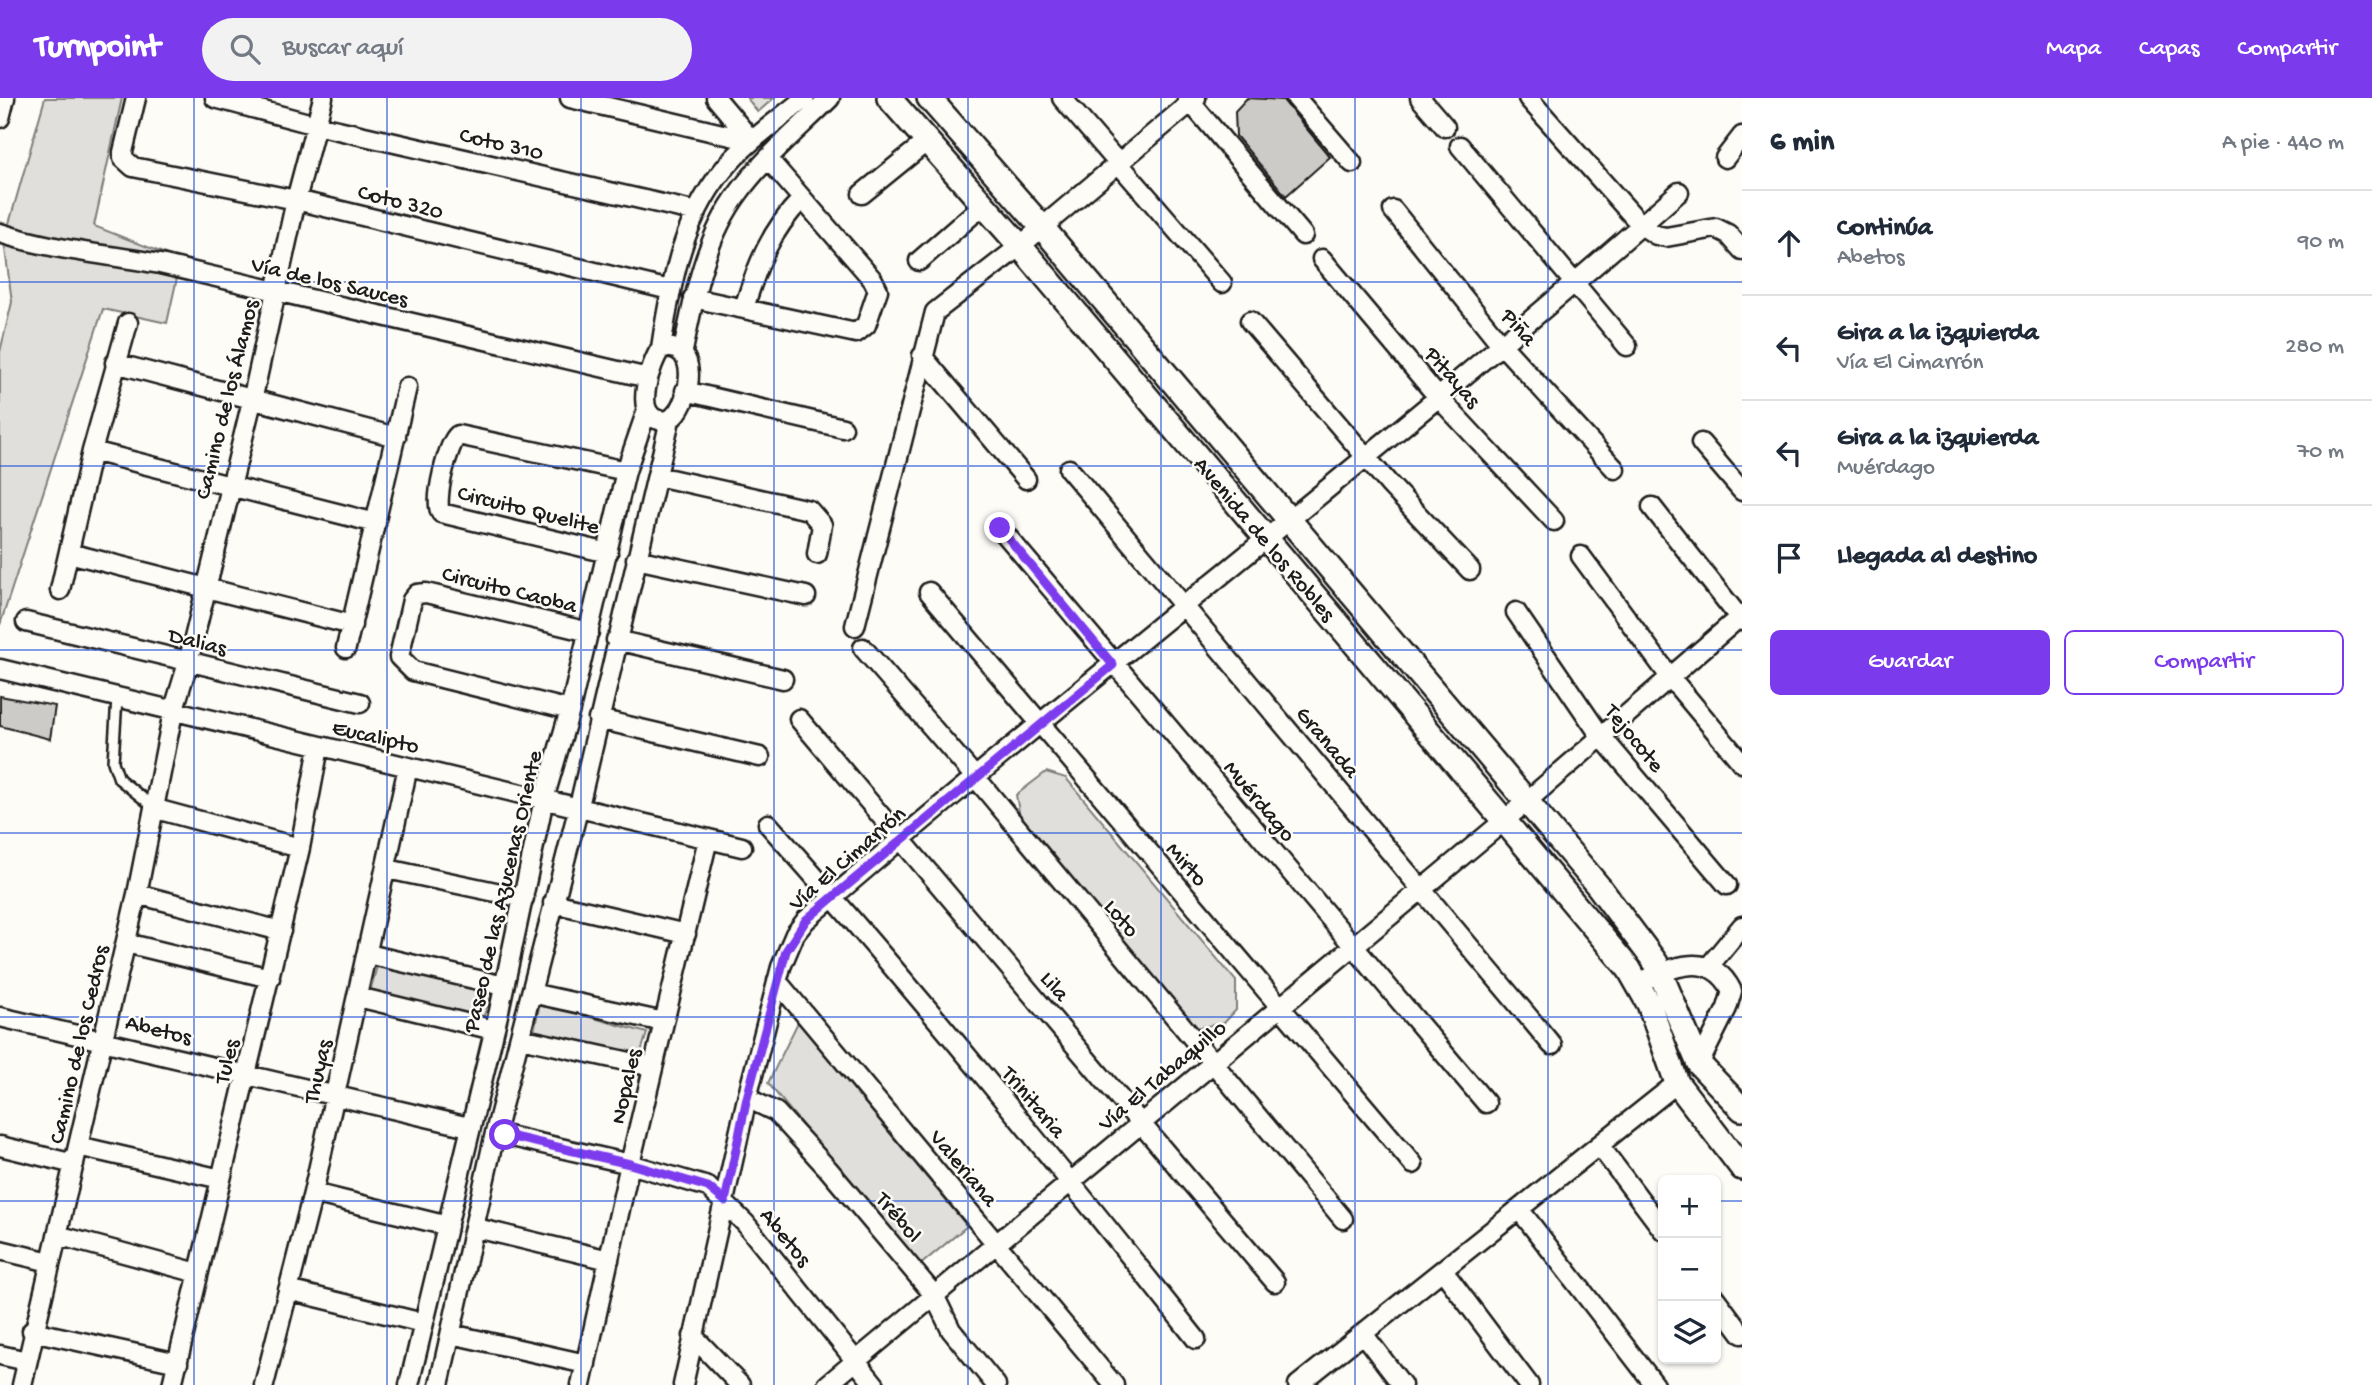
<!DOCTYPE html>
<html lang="es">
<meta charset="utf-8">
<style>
:root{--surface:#fff;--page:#f2f2f3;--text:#1f2937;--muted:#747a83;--line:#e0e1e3;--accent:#7c3aed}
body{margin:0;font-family:"Gochi Hand",sans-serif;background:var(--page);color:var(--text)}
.controls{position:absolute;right:21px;bottom:21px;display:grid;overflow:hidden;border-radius:10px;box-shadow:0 2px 5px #0004}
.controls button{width:63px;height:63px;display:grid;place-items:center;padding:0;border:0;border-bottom:2px solid var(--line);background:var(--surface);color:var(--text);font:35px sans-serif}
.stop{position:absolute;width:21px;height:21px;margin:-16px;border:5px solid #7c3aed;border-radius:50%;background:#fff}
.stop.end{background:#7c3aed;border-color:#fff;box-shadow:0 2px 7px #0008}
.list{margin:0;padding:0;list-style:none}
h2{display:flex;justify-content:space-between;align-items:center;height:91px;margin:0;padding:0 28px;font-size:30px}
h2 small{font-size:23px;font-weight:400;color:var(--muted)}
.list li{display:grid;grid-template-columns:46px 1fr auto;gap:21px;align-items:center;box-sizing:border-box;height:105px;padding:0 28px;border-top:2px solid var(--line)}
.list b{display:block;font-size:26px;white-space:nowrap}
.list p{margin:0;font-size:23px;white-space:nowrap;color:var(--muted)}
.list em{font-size:23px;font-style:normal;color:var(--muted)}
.actions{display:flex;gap:14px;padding:21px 28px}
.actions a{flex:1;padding:16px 0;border:2px solid var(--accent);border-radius:10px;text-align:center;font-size:24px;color:var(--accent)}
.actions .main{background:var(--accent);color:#fff}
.icon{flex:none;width:38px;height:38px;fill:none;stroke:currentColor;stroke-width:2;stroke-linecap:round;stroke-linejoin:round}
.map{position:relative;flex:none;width:1742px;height:1287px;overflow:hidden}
header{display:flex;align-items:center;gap:42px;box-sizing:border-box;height:98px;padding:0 35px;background:var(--accent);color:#fff}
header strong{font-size:33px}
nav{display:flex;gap:38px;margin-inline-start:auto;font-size:24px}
.search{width:490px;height:63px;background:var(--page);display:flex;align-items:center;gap:18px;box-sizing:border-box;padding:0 24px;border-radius:38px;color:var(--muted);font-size:26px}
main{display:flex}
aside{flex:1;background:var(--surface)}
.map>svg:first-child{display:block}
.green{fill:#e0dfdb;stroke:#7e7e7c;stroke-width:2}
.building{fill:#cccbc8;stroke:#1c1c1c;stroke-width:2}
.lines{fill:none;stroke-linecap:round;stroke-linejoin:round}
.service-casing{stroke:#1c1c1c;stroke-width:14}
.minor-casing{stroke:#1c1c1c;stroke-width:23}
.tertiary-casing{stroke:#1c1c1c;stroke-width:28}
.service{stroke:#fdfcf7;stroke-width:9}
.minor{stroke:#fdfcf7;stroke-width:18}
.tertiary{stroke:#fdfcf7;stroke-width:23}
.route{stroke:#7c3aed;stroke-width:9}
.grid{fill:none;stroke:#1d4ed8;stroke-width:2;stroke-opacity:0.55}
.labels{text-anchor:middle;stroke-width:5;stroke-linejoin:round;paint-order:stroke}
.street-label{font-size:23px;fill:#1c1c1c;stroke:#fdfcf7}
</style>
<header>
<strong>Turnpoint</strong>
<div class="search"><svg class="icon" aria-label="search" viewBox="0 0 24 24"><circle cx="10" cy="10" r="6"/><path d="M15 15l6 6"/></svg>Buscar aquí</div>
<nav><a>Mapa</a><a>Capas</a><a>Compartir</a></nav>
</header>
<main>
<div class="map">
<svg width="1742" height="1287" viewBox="0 0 1742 1287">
<rect width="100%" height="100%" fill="#fdfcf7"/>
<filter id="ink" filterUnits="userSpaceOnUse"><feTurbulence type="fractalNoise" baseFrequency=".0143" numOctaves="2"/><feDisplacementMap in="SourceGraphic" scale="14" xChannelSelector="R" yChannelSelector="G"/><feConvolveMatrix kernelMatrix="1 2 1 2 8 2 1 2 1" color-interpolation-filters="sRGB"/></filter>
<g filter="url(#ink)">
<path class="green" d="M45,0H122L94,128L181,162L167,225L103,211L0,527V254L12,204L4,143Z
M747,0H774L758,14Z
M1046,674L1066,680L1236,883V912L1224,925L1195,930L1021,725L1016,697Z
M377,868L492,896L482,923L370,894Z
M540,905L647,935L640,957L534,933Z
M798,924L967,1128L920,1167L847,1082L768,985Z"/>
<path class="building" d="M1247,0L1283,2L1330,59L1286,98L1236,38L1235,13Z
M0,598L55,608L50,641L0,628Z"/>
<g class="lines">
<defs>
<path id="service" d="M117,600L113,664L119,681L155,710"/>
<path id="minor" d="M136,0L123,54V60L133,69L296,102L670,192
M215,0L316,27L697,114
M570,0L752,43
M716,0L752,43
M1062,0L1222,185
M1187,0L1303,137
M1296,0L1352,65
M1420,0L1445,29
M1528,0L1641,127L1656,137L1666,139L1716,130L1728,136L1742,152
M0,20L5,0
M1460,48L1627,248
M1725,60L1742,38
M862,96L926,44
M1393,112L1500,245L1615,371
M0,135C52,152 106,156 160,166L648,280
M1322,161L1438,299L1554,423
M919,163L982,108
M693,200L856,235L866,227L878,192L873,182L768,61
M744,210C757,168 770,133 802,101
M1250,223L1389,386L1470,472
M661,250C671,183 683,114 732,62C753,39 781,20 805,0
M661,250C700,243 692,301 674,318C669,323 665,323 659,322C632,316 651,265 661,250Z
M683,253C694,198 705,139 740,93C765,59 800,30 830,0
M922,258L1026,381
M115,265L396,339
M685,293L843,330
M1701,345L1742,393
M92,353L376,425
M1069,371L1552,947
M657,378L809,412L822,427L817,456
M1652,409L1742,523
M1000,430L1486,1005
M69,455L352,527
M608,455L441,415C433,404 448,345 458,337L626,373
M1581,458L1670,579L1742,665
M636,461L806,498
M60,492L92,353L128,225
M929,494L1413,1066
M1516,514L1600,637L1727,787
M26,524L360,605
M855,528L935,214L1020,148L1196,0
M616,542L783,581
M346,550L407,289
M863,550L976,680L1343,1121
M0,571L742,749
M570,612L413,573L399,559L412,502L417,496L426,495L589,534
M598,621L760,659
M799,621L1275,1184
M156,711L300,750
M768,726C917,893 1057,1066 1196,1241
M387,771L524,800
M137,796L281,833
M553,805L686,836
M126,845L270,880
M368,856L504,888
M1710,867L1742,828
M777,883L1114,1287
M1638,885C1672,869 1711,851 1732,893L1727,910L1699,966
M531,895L664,924
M358,899L494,932
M0,919L469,1029
M520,940L653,969
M747,1000L776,1014L828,1071L934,1197L951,1232L996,1287
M495,1035L630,1066L708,1089L745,1125L875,1287
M1599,1047L1663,1132
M0,1048L74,1066
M78,1048L221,1081
M313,1095L448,1128
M1519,1111L1655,1287
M476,1130L609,1162
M57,1137L198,1175
M0,1152L50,1164
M1444,1174L1529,1287
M288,1192L423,1225
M1716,1201L1742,1236
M32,1233L178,1265
M451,1236L586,1266
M1364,1237L1402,1287
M693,1238L740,1287
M0,1257L27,1263
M22,1287L137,796L173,614L188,565L252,303L296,102L323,0
M172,1287L300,750L319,649
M264,1287L313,1095L408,669
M409,1287L499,913L544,701L570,612L626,373L647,312
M439,1287L495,1035L579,708L670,322
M581,1287L630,1066L708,741
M683,1287L747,1000L781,869L795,836L806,822C1092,575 1395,345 1679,94
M827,1287L1505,722L1742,517
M1298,1287L1677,985"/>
<path id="tertiary" d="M889,0L1020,148L1629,871L1649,906L1677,985L1742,1070
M929,0L1042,129L1599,789L1656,865L1699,966L1742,1011"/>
</defs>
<use href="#service" class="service-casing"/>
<use href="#minor" class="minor-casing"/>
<use href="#tertiary" class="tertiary-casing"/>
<use href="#service" class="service"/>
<use href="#minor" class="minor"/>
<use href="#tertiary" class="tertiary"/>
</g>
</g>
<g class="lines" filter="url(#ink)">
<path class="route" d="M505,1037L630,1066L708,1089L725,1103L747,1000L786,853L806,822L833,799L1113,567L1000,430"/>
</g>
<path class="grid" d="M194,0V1287M387,0V1287M581,0V1287M774,0V1287M968,0V1287M1161,0V1287M1355,0V1287M1548,0V1287M0,184H1742M0,368H1742M0,552H1742M0,735H1742M0,919H1742M0,1103H1663M1716,1103H1742"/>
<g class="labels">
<g class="street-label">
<text transform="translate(502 44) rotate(13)" y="8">Coto 310</text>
<text transform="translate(401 102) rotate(14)" y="8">Coto 320</text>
<text transform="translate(330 182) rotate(13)" y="8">Vía de los Sauces</text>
<text transform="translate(1520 228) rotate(49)" y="8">Piña</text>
<text transform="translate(1454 278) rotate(49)" y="8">Pitayas</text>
<text transform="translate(225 301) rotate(-76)" y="8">Camino de los Álamos</text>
<text transform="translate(529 410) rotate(14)" y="8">Circuito Quelite</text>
<text transform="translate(1266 440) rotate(50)" y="8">Avenida de los Robles</text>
<text transform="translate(510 490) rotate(14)" y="8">Circuito Caoba</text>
<text transform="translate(198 542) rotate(14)" y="8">Dalias</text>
<text transform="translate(376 637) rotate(13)" y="8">Eucalipto</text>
<text transform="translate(1636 639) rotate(51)" y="8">Tejocote</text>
<text transform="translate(1329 643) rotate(50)" y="8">Granada</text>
<text transform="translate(1261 702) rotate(50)" y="8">Muérdago</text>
<text transform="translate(846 759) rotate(-41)" y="8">Vía El Cimarrón</text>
<text transform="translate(1188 765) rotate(49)" y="8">Mirto</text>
<text transform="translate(501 793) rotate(-77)" y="8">Paseo de las Azucenas Oriente</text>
<text transform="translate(1123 819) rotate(50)" y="8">Loto</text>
<text transform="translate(1056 887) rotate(50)" y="8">Lila</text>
<text transform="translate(159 930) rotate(14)" y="8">Abetos</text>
<text transform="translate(77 946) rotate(-77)" y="8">Camino de los Cedros</text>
<text transform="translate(225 963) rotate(-76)" y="8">Tules</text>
<text transform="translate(316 973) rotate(-77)" y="8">Thuyas</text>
<text transform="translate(1161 976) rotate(-40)" y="8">Vía El Tabaquillo</text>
<text transform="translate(624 988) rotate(-77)" y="8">Nopales</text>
<text transform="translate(1035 1003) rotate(50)" y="8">Trinitaria</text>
<text transform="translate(965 1069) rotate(50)" y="8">Valeriana</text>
<text transform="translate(900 1118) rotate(50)" y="8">Trébol</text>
<text transform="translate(787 1138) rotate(51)" y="8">Abetos</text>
</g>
</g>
</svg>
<div class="controls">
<button>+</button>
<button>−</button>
<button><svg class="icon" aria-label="layers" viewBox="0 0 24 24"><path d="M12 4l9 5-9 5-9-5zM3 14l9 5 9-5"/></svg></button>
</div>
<div class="stop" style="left:505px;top:1037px"></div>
<div class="stop end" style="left:1000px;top:430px"></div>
</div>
<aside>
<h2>6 min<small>A pie · 440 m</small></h2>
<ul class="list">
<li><svg class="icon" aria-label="ahead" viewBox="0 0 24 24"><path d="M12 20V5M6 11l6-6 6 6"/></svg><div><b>Continúa</b><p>Abetos</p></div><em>90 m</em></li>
<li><svg class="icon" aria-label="left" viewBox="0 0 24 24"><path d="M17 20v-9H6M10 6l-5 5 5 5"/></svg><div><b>Gira a la izquierda</b><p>Vía El Cimarrón</p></div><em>280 m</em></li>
<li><svg class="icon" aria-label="left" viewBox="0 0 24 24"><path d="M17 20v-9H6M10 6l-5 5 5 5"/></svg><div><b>Gira a la izquierda</b><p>Muérdago</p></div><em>70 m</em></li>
<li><svg class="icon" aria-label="arrive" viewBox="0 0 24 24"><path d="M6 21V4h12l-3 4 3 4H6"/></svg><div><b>Llegada al destino</b></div></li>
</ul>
<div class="actions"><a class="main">Guardar</a><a>Compartir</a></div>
</aside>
</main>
